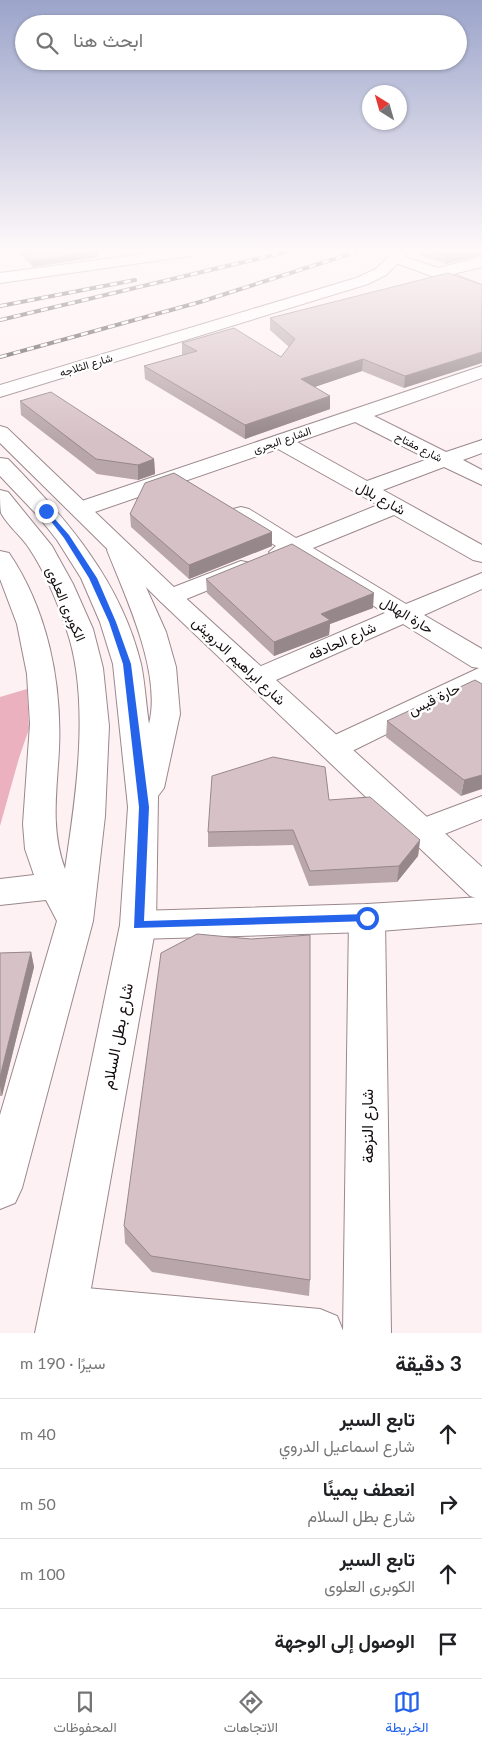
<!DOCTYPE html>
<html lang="ar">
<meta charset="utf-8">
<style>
:root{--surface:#fff;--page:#f6f6f6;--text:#202124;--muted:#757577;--line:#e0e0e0;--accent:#2563eb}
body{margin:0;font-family:Lato,Vazirmatn,sans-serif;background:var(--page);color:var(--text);direction:rtl}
.compass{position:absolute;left:362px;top:85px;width:45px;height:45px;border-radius:50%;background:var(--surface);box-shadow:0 1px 4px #0004;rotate:323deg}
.stop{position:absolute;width:15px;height:15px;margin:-11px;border:4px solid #2563eb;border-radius:50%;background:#fff}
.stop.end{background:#2563eb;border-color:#fff;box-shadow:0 1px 5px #0008}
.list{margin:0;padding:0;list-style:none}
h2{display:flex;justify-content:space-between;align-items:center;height:65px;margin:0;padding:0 20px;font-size:21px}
h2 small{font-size:16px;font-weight:400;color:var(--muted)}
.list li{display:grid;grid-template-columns:32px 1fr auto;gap:15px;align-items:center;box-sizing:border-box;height:70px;padding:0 20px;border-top:1px solid var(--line)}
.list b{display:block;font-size:19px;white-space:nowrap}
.list p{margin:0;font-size:16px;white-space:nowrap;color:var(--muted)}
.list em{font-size:16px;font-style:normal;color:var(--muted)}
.icon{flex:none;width:28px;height:28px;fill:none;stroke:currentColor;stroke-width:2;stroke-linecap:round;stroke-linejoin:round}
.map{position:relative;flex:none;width:482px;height:1333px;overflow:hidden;direction:ltr}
.search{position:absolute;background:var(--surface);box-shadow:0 1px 4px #0004;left:15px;right:15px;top:15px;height:55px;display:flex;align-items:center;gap:12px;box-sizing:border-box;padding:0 18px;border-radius:28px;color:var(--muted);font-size:19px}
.sheet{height:345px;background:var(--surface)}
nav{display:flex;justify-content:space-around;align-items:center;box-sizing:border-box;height:70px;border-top:1px solid var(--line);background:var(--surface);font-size:14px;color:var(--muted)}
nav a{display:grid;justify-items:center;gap:2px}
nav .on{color:var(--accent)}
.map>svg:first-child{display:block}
.green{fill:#ebb1bf}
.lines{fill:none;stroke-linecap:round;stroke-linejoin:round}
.minor-casing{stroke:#9b888c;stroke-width:2}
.tertiary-casing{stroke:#9b888c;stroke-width:2}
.secondary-casing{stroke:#9b888c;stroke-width:2}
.primary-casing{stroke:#9b888c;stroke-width:2}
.minor{fill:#fff;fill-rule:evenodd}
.tertiary{fill:#fff;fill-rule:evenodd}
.secondary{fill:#fff;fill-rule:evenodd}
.primary{fill:#fff;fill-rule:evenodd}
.rail-casing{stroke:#504749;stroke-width:4}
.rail{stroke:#fff;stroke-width:2.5;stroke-dasharray:7;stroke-linecap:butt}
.wall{fill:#b8a6aa}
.shaded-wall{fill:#96878b}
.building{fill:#d6c1c6;stroke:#96878b}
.route{fill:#2563eb}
.labels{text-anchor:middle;stroke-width:5;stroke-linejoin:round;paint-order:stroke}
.far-street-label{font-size:11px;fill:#130c0d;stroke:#fff}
.street-label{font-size:14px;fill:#130c0d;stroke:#fff}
.near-street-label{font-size:16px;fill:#130c0d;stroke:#fff}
</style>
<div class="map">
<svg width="482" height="1333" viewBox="0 0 482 1333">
<rect width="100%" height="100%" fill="#fef1f4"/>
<path class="green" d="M27,689L29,729L19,758L0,826V697Z"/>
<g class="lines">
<defs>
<path id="minor" d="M158,252H197L190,256L0,283V273Z
M396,254L438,268L482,257V267L453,274L482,285V295L391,261L389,258L391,255Z
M482,366V378L374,416L446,452L482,440V453L463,460L482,470V485L444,467L383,490L482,545V562L473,560L394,515L313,548L406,604L482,573V589L424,615L482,649V687L344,755L333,758L322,755L318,748L322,741L479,668L472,667L403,624L267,684L257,686L247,684L243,678L247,672L385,613L293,556L281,559L273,557L269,552L276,546L233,519L230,514L233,509L241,507L249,509L296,538L378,505L278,449L89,514L81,516L73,514L70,509L73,504ZM355,422L428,459L367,481L297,442Z
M241,561L250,563L253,568L250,573L179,602L170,605L161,602L157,597L161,592Z
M482,796V819L422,843L410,839L406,831L410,823Z
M367,904L379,908L385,918L391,1333H343L349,918L355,908Z"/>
<path id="tertiary" d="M0,426L7,428L179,592L482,867V900L470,896L161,602L0,443Z
M64,1286L320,1309L337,1316L344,1333H62L47,1327L40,1310L47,1293Z"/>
<path id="secondary" d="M482,897V923L367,932L138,939L125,935L120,925L125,915L138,911L367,904Z"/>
<path id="primary" d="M393,252H409L386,275L368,284L0,397V385L356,278L376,269Z
M0,458L8,459C66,518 121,581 141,664C145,683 146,705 149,724C162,673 126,598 107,550L111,545L119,543L127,545L166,632L176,667L180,714L164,788L158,796L156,925L83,1333H35L120,925L128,807L113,664L100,622L81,578L57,540L38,516L0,476Z
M0,490L8,492L52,546L73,584L93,629L103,668L109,726L105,816L93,921L22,1188L15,1203L0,1209V1115L57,921L46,900L0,905V879L34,875L25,849L23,824L30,724L27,674L17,624L0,579V551L9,553C47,609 62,681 59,749C57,790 50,829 65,869C76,797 91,698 66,628C57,601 45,572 29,548C21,536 8,526 1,513C0,507 0,497 0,490Z"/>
</defs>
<use href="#minor" class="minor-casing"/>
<use href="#tertiary" class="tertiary-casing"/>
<use href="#secondary" class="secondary-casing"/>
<use href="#primary" class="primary-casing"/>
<use href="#minor" class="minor"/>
<use href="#tertiary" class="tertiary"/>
<use href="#secondary" class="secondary"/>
<use href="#primary" class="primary"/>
<defs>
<path id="rail" d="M0,306L135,280
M0,320L286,252
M0,357L200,302L356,252"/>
</defs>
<use href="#rail" class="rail-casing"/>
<use href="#rail" class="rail"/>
</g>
<path class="wall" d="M18,252H97L98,257L33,267Z
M420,252H482V255L446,264L419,255Z
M448,273L404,388L362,371L314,387L330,409L245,439L145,379L144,366L182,355V343L281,357L289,347L270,330V318Z
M20,401L154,459L155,474L138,480L97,474L21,415Z
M130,514L272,532V546L189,579L131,527Z
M206,579L373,608L330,624L329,635L274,656L207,593Z
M482,684L461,796L386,737L387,721Z
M329,800L420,840L418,856L397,882L309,886L293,845L208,847V832Z
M31,952L34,967L2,1096H0V953Z
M124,1226L310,1280L309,1296L152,1272L125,1243Z"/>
<path class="shaded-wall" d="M94,252H97L98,257L33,267L32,261Z
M464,252H482V255L446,264L447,256Z
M482,352V363L404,388L405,376Z
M363,359L362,371L300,392L301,379Z
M330,396V409L245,439V425Z
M154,459L155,474L138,480V465Z
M272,532V546L189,579V565Z
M374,593L373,608L330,624L329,635L274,656V642L321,614Z
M482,775V789L461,796L464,780Z
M420,840L418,856L397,882L399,866Z
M31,952L34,967L2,1096L0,1086V1077Z"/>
<path class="building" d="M23,252H94L32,261Z
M433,252H464L447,256Z
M448,273L482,285V352L405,376L363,359L301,379L330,396L245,425L144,366L197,351L182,343L234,328L281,357L295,339L270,318Z
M51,392L154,459L138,465L96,459L20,401Z
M174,473L272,532L189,565L130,514L145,483Z
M292,544L374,593L321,614L330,620L274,642L206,579Z
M475,680L482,684V775L464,780L387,721Z
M273,757L325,767L329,800L370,797L420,840L399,866L310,871L293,830L208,832L212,776Z
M197,934L251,939L310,935V1280L151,1256L124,1226L161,953Z
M31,952L0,1077V953Z"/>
<linearGradient id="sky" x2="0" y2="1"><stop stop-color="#9ba4ca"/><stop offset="0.57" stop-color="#fff9fa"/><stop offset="1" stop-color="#fff9fa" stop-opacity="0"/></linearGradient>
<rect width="482" height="439" fill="url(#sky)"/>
<path class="route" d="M46,509L69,535L97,578L116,622L131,664L149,807L144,921L367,914L372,918L370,921L134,928L139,807L123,664L109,622L89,578L64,538L43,511Z"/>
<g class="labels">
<g class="far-street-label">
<text transform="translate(86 365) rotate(-17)" y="4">شارع الثلاجه</text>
<text transform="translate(282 440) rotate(-19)" y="4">الشارع البحرى</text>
<text transform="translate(419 447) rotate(27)" y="4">شارع مفتاح</text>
</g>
<g class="street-label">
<text transform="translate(381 498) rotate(29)" y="5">شارع بلال</text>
<text transform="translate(66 604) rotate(67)" y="5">الكوبرى العلوى</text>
<text transform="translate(407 615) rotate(31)" y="5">حارة الهلال</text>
<text transform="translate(342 641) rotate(-24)" y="5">شارع الحادقه</text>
<text transform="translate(239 661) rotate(43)" y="5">شارع ابراهيم الدرويش</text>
<text transform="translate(434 699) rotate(-26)" y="5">حارة قيس</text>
</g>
<g class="near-street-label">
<text transform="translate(117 1036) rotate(-79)" y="6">شارع بطل السلام</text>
<text transform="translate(367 1126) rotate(-90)" y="6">شارع النزهة</text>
</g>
</g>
</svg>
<svg class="compass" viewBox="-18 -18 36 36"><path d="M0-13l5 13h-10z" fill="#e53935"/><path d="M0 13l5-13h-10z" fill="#757577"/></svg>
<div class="stop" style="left:367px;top:918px"></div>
<div class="stop end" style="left:46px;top:511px"></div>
<div class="search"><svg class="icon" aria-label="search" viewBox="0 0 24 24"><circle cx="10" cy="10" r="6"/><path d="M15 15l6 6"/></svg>ابحث هنا</div>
</div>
<section class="sheet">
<h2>3 دقيقة<small>سيرًا · 190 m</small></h2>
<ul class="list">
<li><svg class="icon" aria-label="ahead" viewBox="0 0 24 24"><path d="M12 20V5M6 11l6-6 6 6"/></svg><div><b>تابع السير</b><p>شارع اسماعيل الدروي</p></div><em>40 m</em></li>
<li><svg class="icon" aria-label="right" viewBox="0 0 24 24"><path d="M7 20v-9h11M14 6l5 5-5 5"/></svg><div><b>انعطف يمينًا</b><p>شارع بطل السلام</p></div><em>50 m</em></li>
<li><svg class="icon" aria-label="ahead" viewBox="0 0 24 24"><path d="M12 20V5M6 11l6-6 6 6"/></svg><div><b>تابع السير</b><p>الكوبرى العلوى</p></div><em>100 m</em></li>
<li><svg class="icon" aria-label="arrive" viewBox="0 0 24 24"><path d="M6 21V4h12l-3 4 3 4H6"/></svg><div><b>الوصول إلى الوجهة</b></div></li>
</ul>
</section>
<nav>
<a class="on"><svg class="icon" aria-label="map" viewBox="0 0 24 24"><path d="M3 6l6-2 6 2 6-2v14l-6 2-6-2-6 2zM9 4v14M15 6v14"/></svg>الخريطة</a>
<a><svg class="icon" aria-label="directions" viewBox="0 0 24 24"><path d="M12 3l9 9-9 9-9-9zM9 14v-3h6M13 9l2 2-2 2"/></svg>الاتجاهات</a>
<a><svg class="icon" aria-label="saved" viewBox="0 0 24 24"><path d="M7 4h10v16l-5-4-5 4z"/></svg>المحفوظات</a>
</nav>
